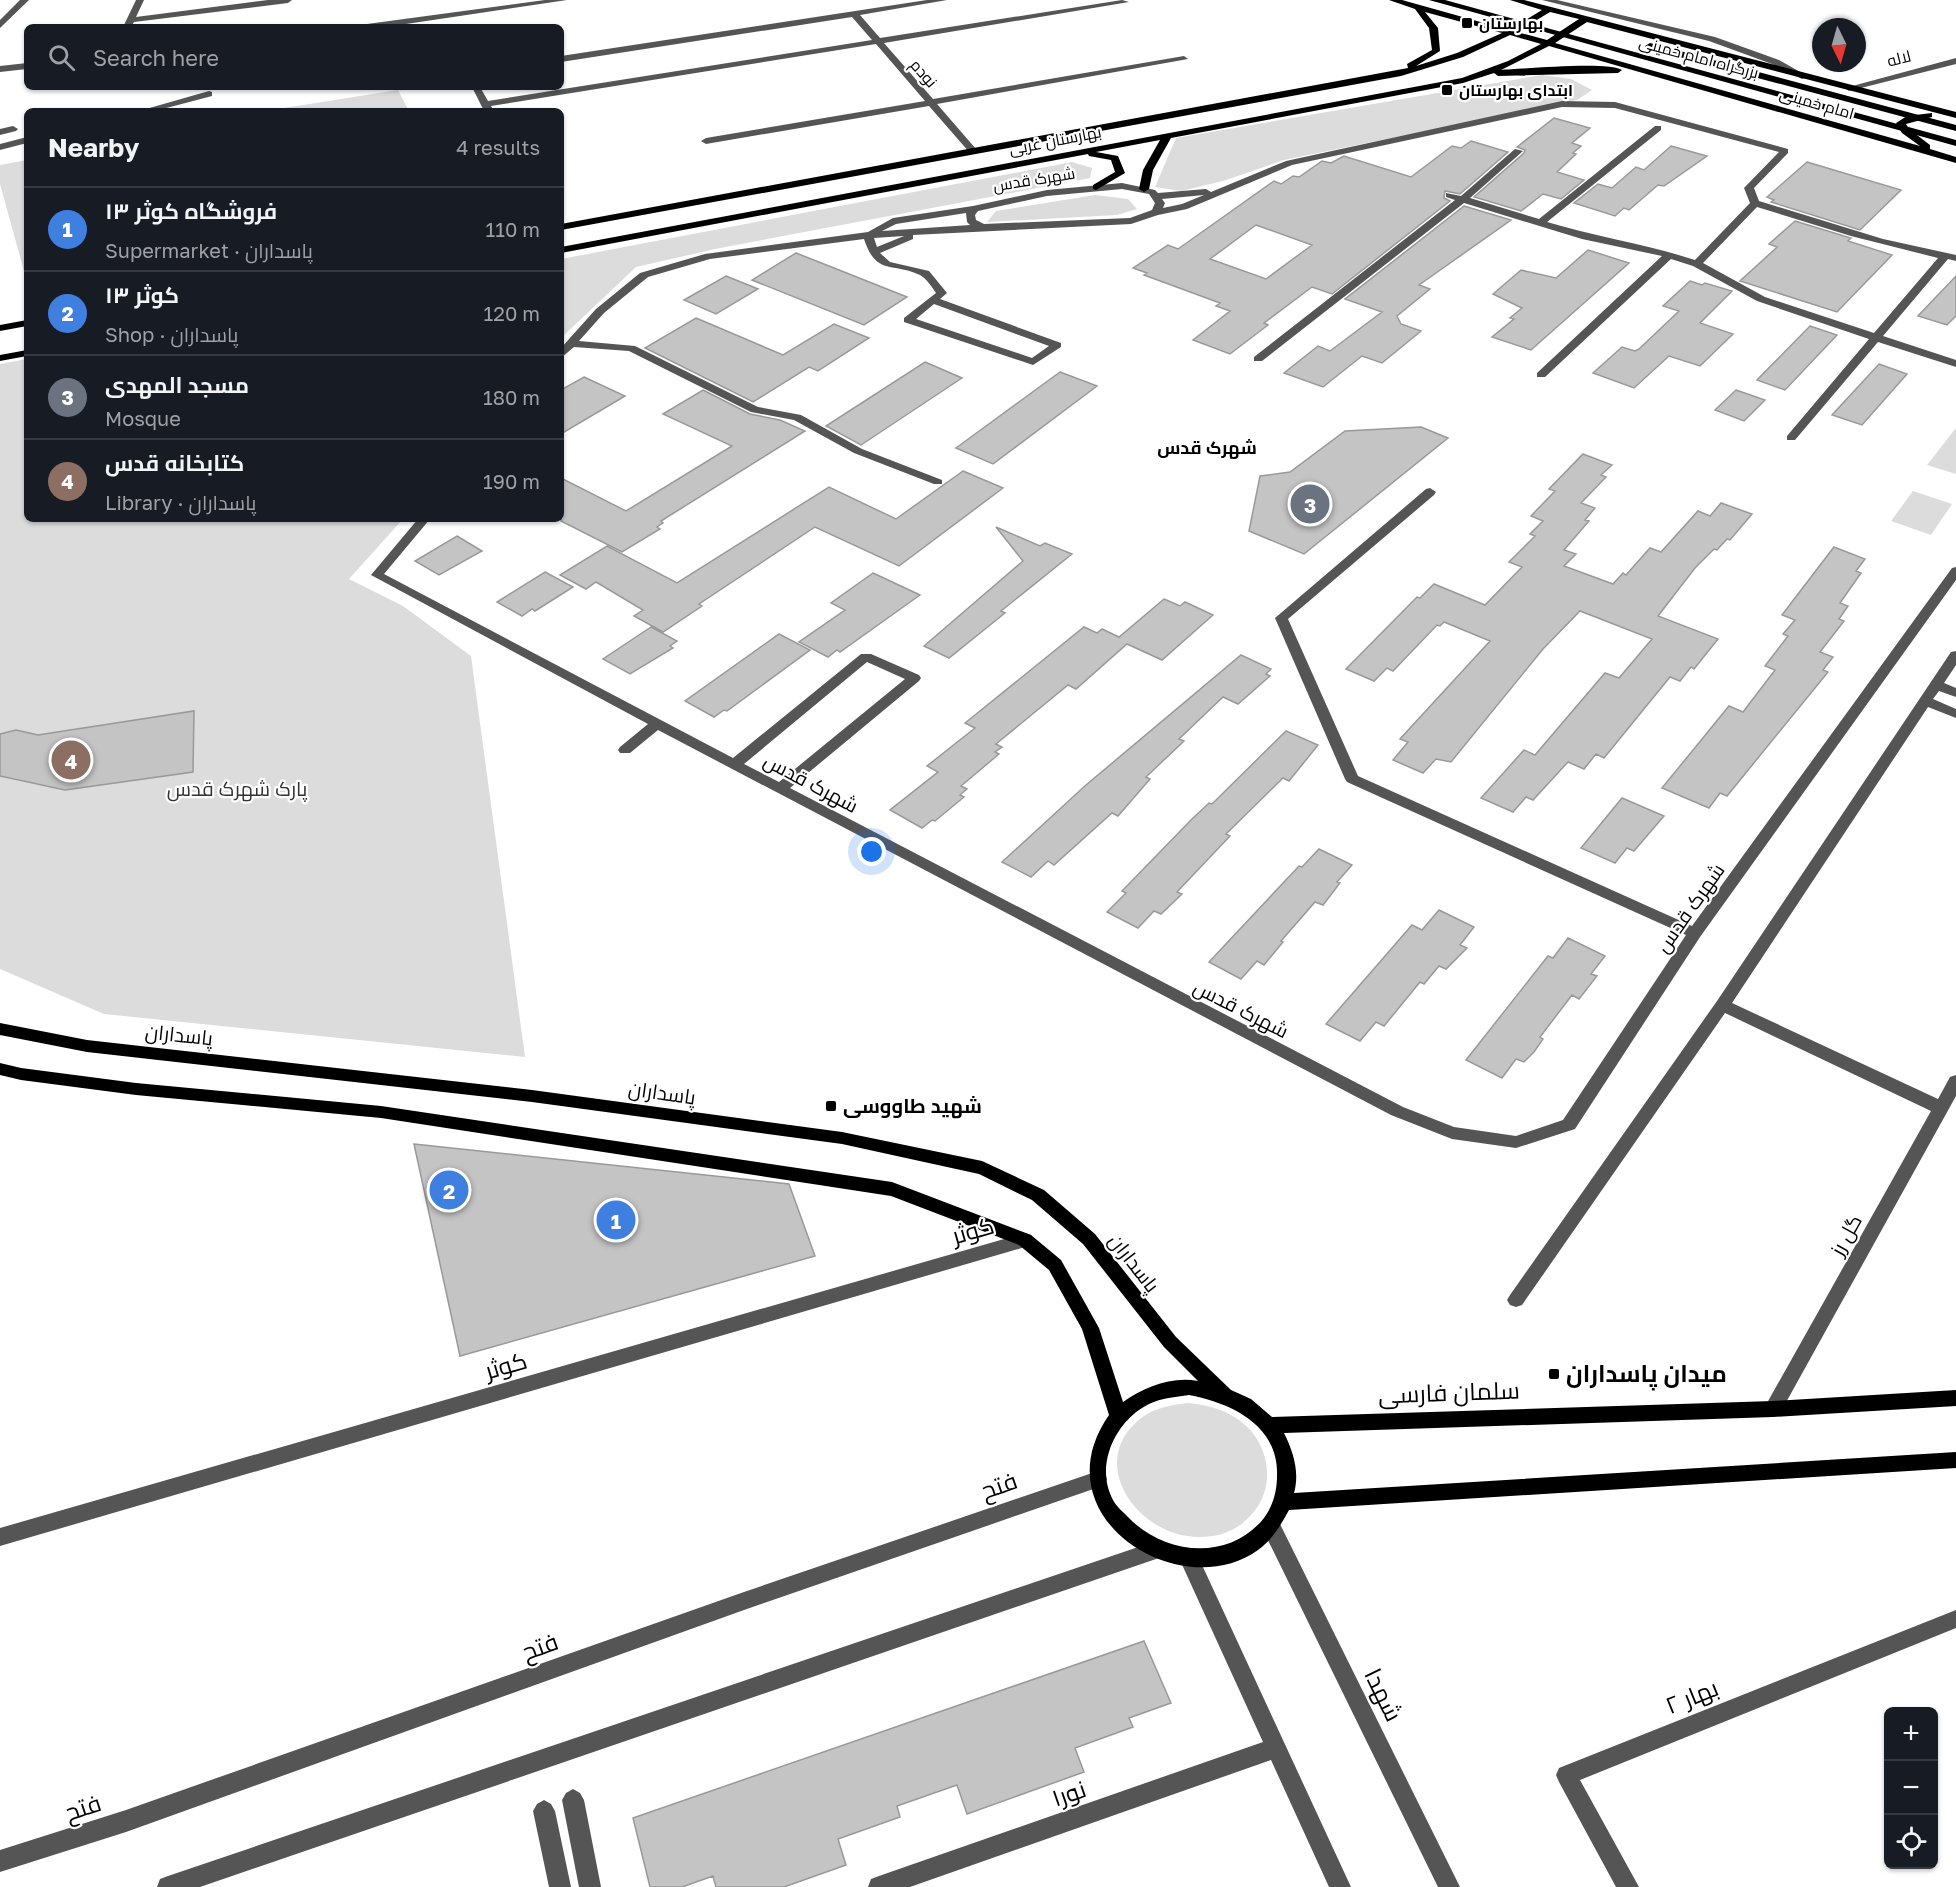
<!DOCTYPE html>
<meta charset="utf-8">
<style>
:root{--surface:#171b24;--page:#20242c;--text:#f1f3f6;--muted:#9ea1a6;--line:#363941;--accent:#858687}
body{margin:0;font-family:"Golos Text",Cairo,sans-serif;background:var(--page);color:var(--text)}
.controls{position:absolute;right:18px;bottom:18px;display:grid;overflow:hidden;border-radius:9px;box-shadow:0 2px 4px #0004}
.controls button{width:54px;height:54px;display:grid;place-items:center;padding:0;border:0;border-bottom:2px solid var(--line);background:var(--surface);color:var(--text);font:30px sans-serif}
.compass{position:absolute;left:1812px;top:18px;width:54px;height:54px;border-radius:50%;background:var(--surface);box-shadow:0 2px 4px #0004;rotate:175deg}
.you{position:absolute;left:872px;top:852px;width:21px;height:21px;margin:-15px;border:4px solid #fff;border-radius:50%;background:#1a73e8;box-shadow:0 0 0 9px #1a73e833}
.badge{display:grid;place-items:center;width:39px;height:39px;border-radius:50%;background:var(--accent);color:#fff;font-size:20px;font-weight:700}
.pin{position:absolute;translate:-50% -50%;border:3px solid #fff;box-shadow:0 2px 6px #0006}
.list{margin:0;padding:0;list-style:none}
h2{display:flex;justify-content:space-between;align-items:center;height:78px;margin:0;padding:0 24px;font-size:26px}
h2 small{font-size:20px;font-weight:400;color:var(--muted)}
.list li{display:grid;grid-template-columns:39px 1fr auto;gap:18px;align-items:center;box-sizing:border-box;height:84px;padding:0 24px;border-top:2px solid var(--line)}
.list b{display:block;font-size:22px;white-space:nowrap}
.list p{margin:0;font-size:20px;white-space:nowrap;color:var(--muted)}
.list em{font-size:20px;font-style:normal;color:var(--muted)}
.icon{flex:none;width:33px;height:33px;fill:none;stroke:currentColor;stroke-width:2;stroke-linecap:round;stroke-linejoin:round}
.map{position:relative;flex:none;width:1956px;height:1887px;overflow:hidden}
.search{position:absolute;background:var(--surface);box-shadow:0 2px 4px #0004;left:24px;top:24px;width:540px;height:66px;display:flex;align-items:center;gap:15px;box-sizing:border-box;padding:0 21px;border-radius:9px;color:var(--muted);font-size:22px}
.panel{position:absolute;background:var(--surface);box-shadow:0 2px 4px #0004;left:24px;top:108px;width:540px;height:414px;border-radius:9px}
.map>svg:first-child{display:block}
.green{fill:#dcdcdc}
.building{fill:#c4c4c4;stroke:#999;stroke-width:1.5;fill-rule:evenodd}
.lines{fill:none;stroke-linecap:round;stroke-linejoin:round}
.minor{fill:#555;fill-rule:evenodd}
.major{fill:#000;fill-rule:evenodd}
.highway{fill:#000;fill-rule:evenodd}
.poi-dot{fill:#000;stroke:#fff;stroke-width:2}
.labels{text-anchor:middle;stroke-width:4.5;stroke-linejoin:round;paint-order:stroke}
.far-poi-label{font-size:16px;font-weight:bold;fill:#000;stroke:#fff;text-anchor:start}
.far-street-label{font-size:16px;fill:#000;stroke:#fff}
.far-neighbourhood-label{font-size:18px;font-weight:bold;fill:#000;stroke:#fff}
.street-label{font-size:20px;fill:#000;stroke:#fff}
.park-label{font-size:20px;fill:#333;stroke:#fff}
.poi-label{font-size:20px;font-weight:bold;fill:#000;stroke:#fff;text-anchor:start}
.near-street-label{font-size:24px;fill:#000;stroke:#fff}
.near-poi-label{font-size:24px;font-weight:bold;fill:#000;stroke:#fff;text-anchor:start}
</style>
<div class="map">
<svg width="1956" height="1887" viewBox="0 0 1956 1887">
<rect width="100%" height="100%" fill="#fff"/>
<path class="green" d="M1542,75L1571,79L1592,90L1577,100L1284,160L1223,181L1181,191L1155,187L1176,138Z
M398,90L409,111H265Z
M27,160V282L0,184V165Z
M1072,162L1092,168L1090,178L715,249L636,267L561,338V259Z
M1095,195L1128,199L1137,209L1117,215L987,222L996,211Z
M27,359V519H403L349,579L403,606L471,656L525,1057L104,1014L0,969V364Z
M1956,428V474L1927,465Z
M1913,491L1952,504L1931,535L1891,521Z
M1188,1403C1203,1405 1217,1407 1231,1415C1272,1437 1280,1492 1245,1521C1232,1533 1216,1537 1199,1537C1136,1537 1083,1459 1144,1416C1157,1407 1173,1405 1188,1403Z"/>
<path class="building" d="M1554,118L1590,128L1572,143L1581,146L1573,153L1576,154L1557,172L1584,180L1561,199L1543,194L1521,211L1474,197L1524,153L1525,150L1517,147Z
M1471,141L1508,152L1460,194L1445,191L1444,198L1450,201L1332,294L1312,287L1264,323L1268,325L1230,354L1193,340L1230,311L1216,306L1220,303L1144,275L1147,273L1133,268L1168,245L1178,249L1274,181L1281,184L1293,176L1299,177L1322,161L1331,163L1344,156L1411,177L1452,146L1461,148ZM1256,225L1312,245L1266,279L1210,259Z
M1671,146L1707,156L1664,186L1658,185L1629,210L1624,208L1615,216L1574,203L1598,184L1612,188L1636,167L1644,170Z
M1807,162L1901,190L1860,230L1771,202L1774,200L1767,197Z
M1464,206L1511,220L1419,285L1430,289L1397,316L1401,324L1421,331L1382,363L1362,356L1323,387L1284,373L1318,346L1330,351L1382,312L1345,299Z
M1795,221L1851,238L1848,241L1892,255L1837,312L1740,281L1774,250L1777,247L1769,244Z
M1588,250L1629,263L1531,350L1492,337L1514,319L1510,318L1522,308L1493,294L1521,270L1556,278Z
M796,253L829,266L907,297L864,325L752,280Z
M726,276L758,289L716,314L684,300Z
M1956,276V316L1947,325L1918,316Z
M1690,281L1702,285L1705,283L1732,291L1700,323L1733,334L1700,366L1669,356L1634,388L1593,373L1622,347L1635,351L1639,349L1679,311L1663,306Z
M696,318L783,355L834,324L869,338L818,371L809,367L753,402L645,348Z
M1810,326L1837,335L1785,390L1757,380Z
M925,362L962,378L861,445L826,426Z
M1879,364L1907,374L1862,425L1832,415Z
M1060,372L1097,386L993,464L956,448Z
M584,377L625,396L561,434V390Z
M703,390L750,414L780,420L805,431L661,521L663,523L657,527L660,529L622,552L561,521V478L626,511L732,446L663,414Z
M1736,390L1765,400L1744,421L1715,410Z
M1421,427L1448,438L1304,554L1249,531L1260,476L1290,472L1345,431Z
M1583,454L1612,465L1601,475L1606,477L1581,503L1595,508L1585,520L1589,521L1564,550L1576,554L1564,566L1613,584L1623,573L1626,575L1650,548L1661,552L1698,511L1710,516L1721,503L1752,514L1730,540L1727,539L1717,550L1714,549L1695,568L1658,616L1718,639L1694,669L1691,667L1680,681L1670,677L1604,758L1596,754L1584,769L1568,762L1533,800L1526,797L1513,812L1481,798L1524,750L1535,755L1605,673L1619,678L1652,639L1580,611L1543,649L1451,762L1436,759L1423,773L1393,760L1408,742L1400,739L1490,641L1444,622L1440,626L1437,625L1393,671L1387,668L1374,681L1346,669L1417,597L1420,598L1434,584L1485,605L1522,567L1509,562L1535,536L1530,534L1543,521L1531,516L1555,491L1549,489Z
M963,471L1003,488L899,566L815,527L699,604L702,606L663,632L634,616L643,610L596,582L586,589L560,575L607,546L677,583L829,487L896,519Z
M996,527L1040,546L1045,543L1072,554L1001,611L1005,613L949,658L924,646L1023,561Z
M457,536L482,551L439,575L415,561Z
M1834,547L1865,559L1856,571L1861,573L1840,603L1848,606L1839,619L1844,621L1820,652L1833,657L1823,670L1828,672L1727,796L1720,793L1709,808L1662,788L1729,706L1743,712L1775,670L1765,666L1788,636L1783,634L1795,620L1782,615Z
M545,572L573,587L535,611L532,609L522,616L497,602Z
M873,573L920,595L840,652L837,650L828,657L799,642L845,610L831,603Z
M1164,599L1180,606L1185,602L1213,615L1162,660L1127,644L1076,689L1068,685L996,744L1002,747L995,752L999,754L961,786L967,789L960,795L964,797L935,821L932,820L922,828L890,810L938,772L927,766L975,728L965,723L1084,627L1097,633L1102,629L1119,637Z
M651,627L677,641L670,646L673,648L630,674L603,659Z
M779,634L810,650L727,711L724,710L714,717L685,701Z
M1241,655L1271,669L1266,674L1270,676L1238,704L1223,697L1179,739L1184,741L1146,777L1150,779L1118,816L1112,813L1054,865L1048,861L1031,877L1002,862L1086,785Z
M194,711L193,772L65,790L0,776V734L16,730L38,735Z
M1286,731L1318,745L1289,781L1283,778L1226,834L1230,836L1177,892L1182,894L1161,914L1154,911L1138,928L1107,912L1126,893L1122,891L1191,820L1209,803L1212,804Z
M1622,798L1664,816L1634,851L1627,848L1615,863L1581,848Z
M1319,849L1352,865L1337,882L1340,883L1323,905L1315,902L1281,941L1283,942L1264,965L1257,961L1241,979L1209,962L1299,866L1302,867Z
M1439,910L1474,927L1460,945L1467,948L1446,969L1439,966L1424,984L1420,982L1384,1026L1376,1022L1360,1041L1326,1024L1412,925L1422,930Z
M1568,938L1605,956L1591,974L1597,976L1579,999L1572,995L1540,1037L1543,1039L1534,1052L1524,1062L1516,1059L1502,1078L1466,1060L1548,956L1553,958Z
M414,1144L789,1184L815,1256L460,1356Z
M1144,1641L1171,1703L1129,1718L1133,1727L1075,1748L1084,1772L967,1814L957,1785L897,1806L900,1817L838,1839L846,1865L784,1887H716L713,1876L682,1887H650L633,1818Z"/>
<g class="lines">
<path class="minor" d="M20,0H29L0,28V20Z
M136,0H144L136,17L268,0H292L288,3L134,22L131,27H123Z
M545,0H567L386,27H363L367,24Z
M927,0H947L860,15L880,38L1122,0L1129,2L884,43L933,99L1184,56L1188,59L937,104L976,149V153H970L929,106L706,144L701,141L706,138L925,101L876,44L491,106L494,111H484L472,87H480L488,101L872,40L852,17L561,62V56Z
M1542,0H1557L1715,37L1779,60L1809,77L1802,79L1772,64L1709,41Z
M1956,58V64L1849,91L1845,88Z
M27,63V69L0,72V66Z
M209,91L212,92V96L155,111H139Z
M1562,101L1615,102L1788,149V153L1754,188L1759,201L1883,239L1956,255V261L1948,259L1883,336L1956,360V367L1878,342L1795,440H1787V436L1869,339L1757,301L1693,266L1671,259L1545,377H1537V373L1662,256L1582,239L1464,203L1262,361H1254V357L1455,200L1446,197V193L1461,196L1515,149L1523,151L1470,198L1539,219L1655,126H1661V130L1547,222C1597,237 1646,244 1695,260L1750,203L1744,188L1779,152L1615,108L1562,107L1292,165L1187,209L1158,215L1131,224L913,235V239L880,253L890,262L929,271L947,293L940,299L1061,343V347L1033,365L904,322V318L936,293C932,287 926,278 920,275C892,262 876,276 864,239L710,259L648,277L604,313L579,341L635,346L758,407L801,415L862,449L942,480V484H934L854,453L794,420L751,412L629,351L574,347L561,358V348L596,309L640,273L705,254L868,232L893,218L973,206L1047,190L1122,183L1155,190L1158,193L1206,189L1211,192L1286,161ZM1122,189L1149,194L1155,203L1152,210L1130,218L984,224L976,220L975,215L978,211L1047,196ZM1204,195L1182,204L1163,208L1165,203L1162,199ZM1757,207L1851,236L1938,258L1874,333L1765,297L1703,263ZM966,213L967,222L970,225L882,231L896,224ZM904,236L877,247L874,238ZM934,304L1049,346L1032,358L916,319Z
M13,126L18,129L16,131L0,135V129Z
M27,137V143L0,150V144Z
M1430,488L1436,492L1434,495L1288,619L1358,776L1692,926L1952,568L1956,567V580L1700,937L1575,1129L1516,1148L1452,1139L1391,1115L658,730L630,753H620L618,750L620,747L648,724L371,575L418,519H430L384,574L733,758L861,654H871L919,675L921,678L919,681L790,788L1403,1107L1454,1127L1516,1136L1563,1120L1686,935L1347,782L1345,779L1275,618L1426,489ZM867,662L905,679L779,782L744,764Z
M1956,651V665L1944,683L1956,688V697L1939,691L1933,699L1956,709V718L1928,707L1732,1003L1938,1099L1950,1077L1956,1075V1096L1779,1415L1773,1417L1767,1415L1764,1409L1767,1403L1931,1111L1725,1013L1522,1305L1516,1307L1510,1305L1507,1300L1510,1295L1717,1001L1951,652Z
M1025,1233L1031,1235L1034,1240L1031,1245L1025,1247L0,1546V1528Z
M1098,1471L1105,1473L1107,1479L1105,1485L744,1610L126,1832L0,1872V1850L126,1810L744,1592Z
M1271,1517L1278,1520L1460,1887H1438L1261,1526L1264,1520Z
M1156,1541L1163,1544L1166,1550L1163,1556L1156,1559L200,1887H157L160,1879L168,1876Z
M1189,1549L1196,1552L1351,1887H1329L1271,1760L910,1887H868L871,1879L879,1876L1263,1742L1179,1558L1182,1552Z
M1956,1610V1628L1580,1780L1639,1887H1616L1559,1782L1556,1775L1559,1768Z
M573,1789L580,1793L584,1800L601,1887H579L562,1800L566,1793Z
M544,1800L551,1804L555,1811L571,1887H549L533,1811L537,1804Z"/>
<path class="major" d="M1389,0H1402L1509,30L1542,10L1510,0H1524L1956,112V118L1587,22L1555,43L1920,146L1902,133L1896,123L1907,116L1932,113V117L1906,124L1909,129L1930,145V149L1956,157V163L1549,46L1501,70C1522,69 1609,61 1622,70L1618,73L1498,76L1494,73L1463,83L1171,138L1153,170L1149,189L1144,192L1139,189L1143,170L1160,140L1096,152L1118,156L1125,173L1096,190L1093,189V185L1115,172L1111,160L1089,156L1088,154L561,253V247L1462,78L1508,61L1541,44L1510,35L1463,57L1401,76L561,230V224L1408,68L1407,64L1432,50L1429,28L1415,9ZM1425,12L1502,33L1457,53L1416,66L1440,51L1438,28ZM1550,12L1579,19L1547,40L1517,32Z
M27,320V326L0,331V325Z
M27,350V356L0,361V355Z
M0,1023L87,1040L532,1090L842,1132L982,1161L1044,1190L1095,1234L1176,1337L1231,1390L1251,1399L1272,1417L1773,1401L1956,1390V1406L1773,1417L1284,1433C1293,1451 1300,1472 1294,1493L1956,1452V1468L1289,1510C1281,1525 1272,1540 1258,1550C1180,1606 1038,1517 1109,1415L1082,1329L1049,1270L1019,1245L891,1196L381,1118L136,1095L21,1080L0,1075V1063L21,1068L136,1083L381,1106L892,1182L1031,1235L1061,1260L1099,1328L1123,1402C1144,1387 1172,1376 1198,1381L1164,1347L1083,1244L1032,1200L979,1174L842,1144L532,1102L87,1052L0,1035ZM1189,1395C1231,1403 1279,1425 1277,1476C1277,1491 1273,1506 1264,1518C1229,1562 1164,1555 1128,1517C1123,1512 1116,1506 1113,1500C1094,1465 1116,1420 1149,1404C1162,1398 1175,1397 1189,1395Z"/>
<path class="highway" d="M1429,0H1445L1956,140V146Z
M1650,43L1956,125V131L1646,48L1645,46Z"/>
</g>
<g class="poi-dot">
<rect x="1461" y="17" width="12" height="12" rx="3"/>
<rect x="1441" y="84" width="12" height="12" rx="3"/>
<rect x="825" y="1100" width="12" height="12" rx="3"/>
<rect x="1548" y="1368" width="12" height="12" rx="3"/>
</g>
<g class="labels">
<g class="far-poi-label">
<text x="1479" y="29">بهارستان</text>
<text x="1459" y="96">ابتدای بهارستان</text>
</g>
<g class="far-street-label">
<text transform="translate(1699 57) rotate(15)" y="6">بزرگراه امام خمینی</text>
<text transform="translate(1899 58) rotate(-14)" y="6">لاله</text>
<text transform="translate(924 73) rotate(49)" y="6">نودم</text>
<text transform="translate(1817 103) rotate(16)" y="6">امام خمینی</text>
<text transform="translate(1055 140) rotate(-11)" y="6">بهارستان غربی</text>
<text transform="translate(1034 179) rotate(-9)" y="6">شهرک قدس</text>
</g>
<g class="far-neighbourhood-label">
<text x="1207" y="454">شهرک قدس</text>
</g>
<g class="street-label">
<text transform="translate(811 783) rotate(28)" y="7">شهرک قدس</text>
<text transform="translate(1690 908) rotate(-55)" y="7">شهرک قدس</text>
<text transform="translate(1241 1009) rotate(27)" y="7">شهرک قدس</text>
<text transform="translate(179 1035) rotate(6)" y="7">پاسداران</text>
<text transform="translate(662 1093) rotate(8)" y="7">پاسداران</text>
<text transform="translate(1846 1235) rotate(-61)" y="7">گل رز</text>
<text transform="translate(1134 1263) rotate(52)" y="7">پاسداران</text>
</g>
<g class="park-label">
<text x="237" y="796">پارک شهرک قدس</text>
</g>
<g class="poi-label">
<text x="843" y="1113">شهید طاووسی</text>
</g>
<g class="near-street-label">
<text transform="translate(973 1231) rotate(-16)" y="8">کوثر</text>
<text transform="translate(506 1366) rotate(-16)" y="8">کوثر</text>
<text transform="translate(1449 1393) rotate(-2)" y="8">سلمان فارسی</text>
<text transform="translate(999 1486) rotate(-19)" y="8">فتح</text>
<text transform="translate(540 1647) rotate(-20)" y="8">فتح</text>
<text transform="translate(1383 1695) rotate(64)" y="8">شهدا</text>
<text transform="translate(1692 1697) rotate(-22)" y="8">بهار ۲</text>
<text transform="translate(1069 1794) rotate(-19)" y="8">نور۱</text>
<text transform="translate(83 1808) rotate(-18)" y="8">فتح</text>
</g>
<g class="near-poi-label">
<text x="1566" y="1382">میدان پاسداران</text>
</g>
</g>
</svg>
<div class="controls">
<button>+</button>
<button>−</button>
<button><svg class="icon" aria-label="locate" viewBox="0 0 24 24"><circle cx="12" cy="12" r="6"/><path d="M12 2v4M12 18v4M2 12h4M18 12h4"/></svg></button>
</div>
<svg class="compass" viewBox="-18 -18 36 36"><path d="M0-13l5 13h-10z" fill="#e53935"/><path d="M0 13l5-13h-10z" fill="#9ea1a6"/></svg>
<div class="you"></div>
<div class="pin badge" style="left:616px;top:1220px;background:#3f7fe0">1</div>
<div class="pin badge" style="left:449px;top:1190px;background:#3f7fe0">2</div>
<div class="pin badge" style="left:1310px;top:504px;background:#6b7280">3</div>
<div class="pin badge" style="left:71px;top:760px;background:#8d6e63">4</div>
<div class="search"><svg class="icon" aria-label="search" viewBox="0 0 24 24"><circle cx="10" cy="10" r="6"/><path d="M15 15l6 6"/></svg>Search here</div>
<section class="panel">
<h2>Nearby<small>4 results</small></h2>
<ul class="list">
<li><span class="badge" style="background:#3f7fe0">1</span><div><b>فروشگاه کوثر ۱۳</b><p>Supermarket · پاسداران</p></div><em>110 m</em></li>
<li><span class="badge" style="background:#3f7fe0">2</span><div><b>کوثر ۱۳</b><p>Shop · پاسداران</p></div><em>120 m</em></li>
<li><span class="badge" style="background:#6b7280">3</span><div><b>مسجد المهدی</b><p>Mosque</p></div><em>180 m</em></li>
<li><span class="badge" style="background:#8d6e63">4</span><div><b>کتابخانه قدس</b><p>Library · پاسداران</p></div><em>190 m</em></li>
</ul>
</section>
</div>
